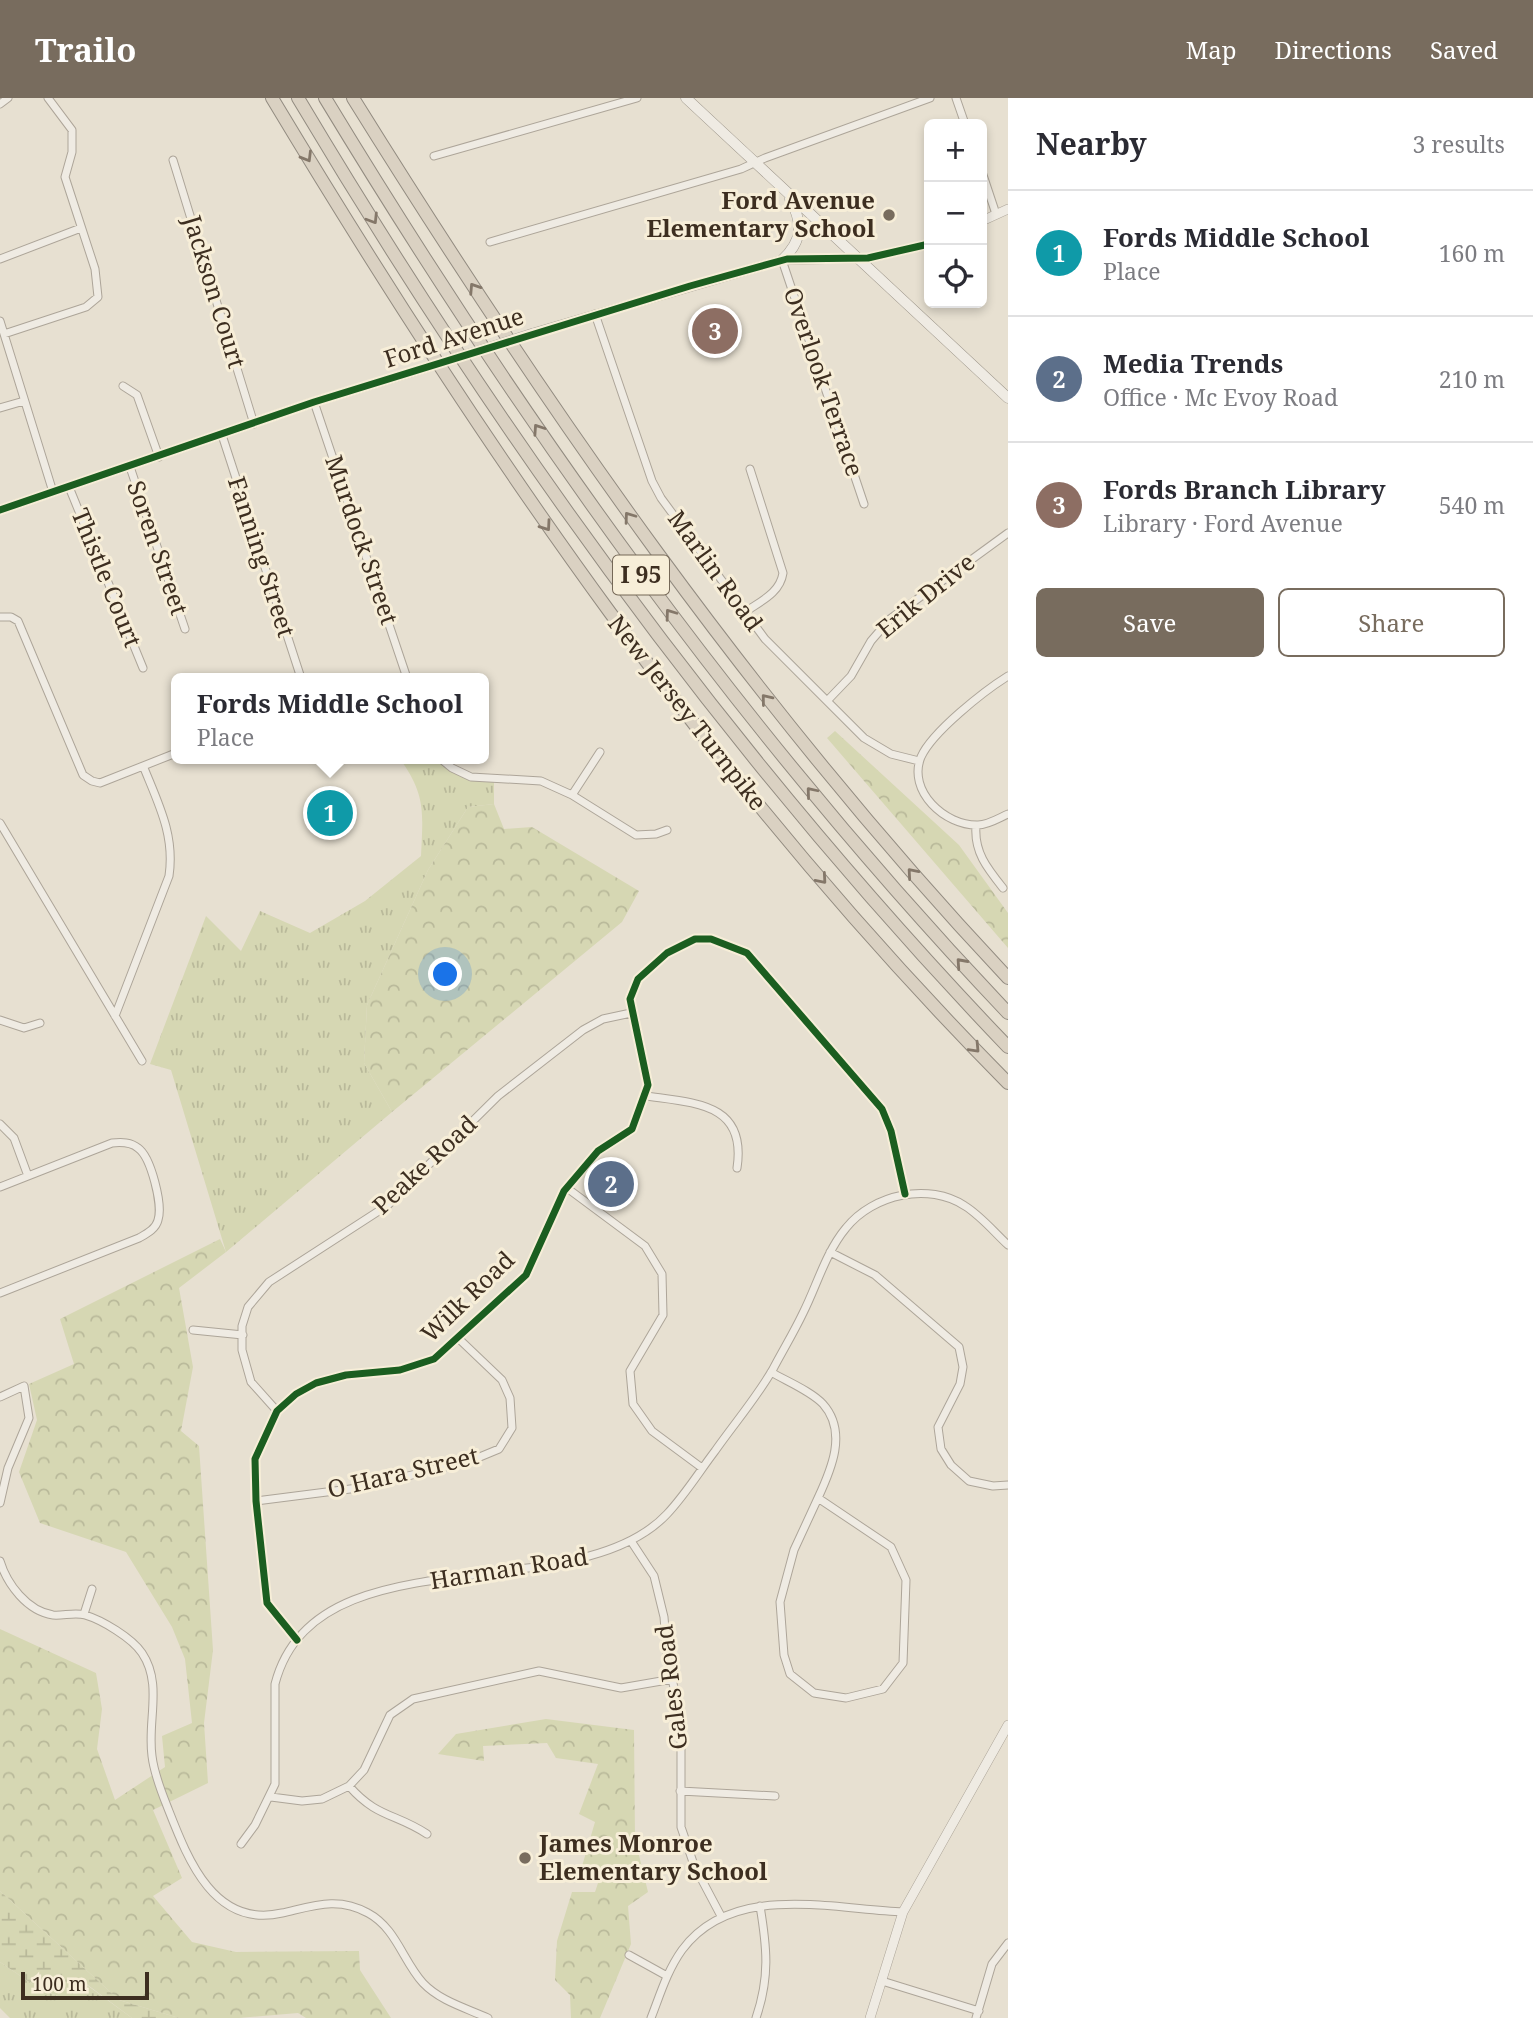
<!DOCTYPE html>
<meta charset="utf-8">
<style>
:root{--surface:#fff;--page:#f2f2f3;--text:#2b2b33;--muted:#7c7c81;--line:#e1e1e2;--accent:#786c5e}
body{margin:0;font-family:"Noto Serif",serif;background:var(--page);color:var(--text)}
.controls{position:absolute;right:21px;top:21px;display:grid;overflow:hidden;border-radius:10px;box-shadow:0 4px 10px #0003}
.controls button{width:63px;height:63px;display:grid;place-items:center;padding:0;border:0;border-bottom:2px solid var(--line);background:var(--surface);color:var(--text);font:35px sans-serif}
.scale{position:absolute;left:21px;bottom:18px;width:128px;box-sizing:border-box;padding-left:7px;border:4px solid #3d2e20;border-top:0;font-size:19px;line-height:24px;white-space:nowrap;color:#3d2e20;-webkit-text-stroke:5px #f7eed8;paint-order:stroke}
.you{position:absolute;left:446px;top:877px;width:24px;height:24px;margin:-18px;border:5px solid #fff;border-radius:50%;background:#1a73e8;box-shadow:0 0 0 10px #1a73e833}
.badge{display:grid;place-items:center;width:46px;height:46px;border-radius:50%;background:var(--accent);color:#fff;font-size:23px;font-weight:700}
.pin{position:absolute;translate:-50% -50%;border:4px solid #fff;box-shadow:0 2px 7px #0006}
.popup{position:absolute;left:171px;top:575px;width:318px;height:91px;box-sizing:border-box;display:grid;place-content:center;border-radius:10px;background:var(--surface);filter:drop-shadow(0 2px 5px #0005);font-size:23px;white-space:nowrap;color:var(--muted)}
.popup b{font-size:26px;color:var(--text)}
.popup::after{content:'';position:absolute;left:50%;top:100%;margin-left:-14px;border:14px solid transparent;border-top-color:var(--surface)}
.list{margin:0;padding:0;list-style:none}
h2{display:flex;justify-content:space-between;align-items:center;height:91px;margin:0;padding:0 28px;font-size:30px}
h2 small{font-size:23px;font-weight:400;color:var(--muted)}
.list li{display:grid;grid-template-columns:46px 1fr auto;gap:21px;align-items:center;box-sizing:border-box;height:126px;padding:0 28px;border-top:2px solid var(--line)}
.list b{display:block;font-size:26px;white-space:nowrap}
.list p{margin:0;font-size:23px;white-space:nowrap;color:var(--muted)}
.list em{font-size:23px;font-style:normal;color:var(--muted)}
.actions{display:flex;gap:14px;padding:21px 28px}
.actions a{flex:1;padding:16px 0;border:2px solid var(--accent);border-radius:10px;text-align:center;font-size:24px;color:var(--accent)}
.actions .main{background:var(--accent);color:#fff}
.icon{flex:none;width:38px;height:38px;fill:none;stroke:currentColor;stroke-width:2;stroke-linecap:round;stroke-linejoin:round}
.map{position:relative;flex:none;width:1008px;height:1920px;overflow:hidden}
header{display:flex;align-items:center;gap:42px;box-sizing:border-box;height:98px;padding:0 35px;background:var(--accent);color:#fff}
header strong{font-size:33px}
nav{display:flex;gap:38px;margin-inline-start:auto;font-size:24px}
main{display:flex}
aside{flex:1;background:var(--surface)}
.map>svg:first-child{display:block}
.grass{fill:url(#grass-tufts)}
.forest{fill:url(#forest-crowns)}
.wetland{fill:url(#wetland-marsh)}
.lines{fill:none;stroke-linecap:round;stroke-linejoin:round}
.minor-casing{stroke:#ada599;stroke-width:9}
.tertiary-casing{stroke:#ada599;stroke-width:10}
.secondary-casing{stroke:#9c958a;stroke-width:11}
.motorway-casing{stroke:#928b80;stroke-width:14}
.minor{stroke:#efebe3;stroke-width:7}
.tertiary{stroke:#efebe3;stroke-width:9}
.secondary{stroke:#efebe3;stroke-width:10}
.motorway{stroke:#dad1c2;stroke-width:12}
.tertiary-bridge-casing{stroke:#ada599;stroke-width:10;stroke-linecap:butt}
.tertiary-bridge{stroke:#efebe3;stroke-width:9}
.cycleway-casing{stroke:#f7eed8;stroke-width:11}
.cycleway{stroke:#1b5e20;stroke-width:7}
.oneway{stroke:#847769}
.poi-dot{fill:#786c5e;stroke:#f7eed8;stroke-width:2.5}
.labels{text-anchor:middle;stroke-width:6;stroke-linejoin:round;paint-order:stroke}
.shield{fill:#f7eed8;stroke:#756857;stroke-width:2}
.shield-label{font-size:23px;font-weight:bold;fill:#3d2e20}
.poi-label{font-size:24px;font-weight:bold;fill:#3d2e20;stroke:#f7eed8;text-anchor:end}
.street-label{font-size:24px;fill:#3d2e20;stroke:#f7eed8}
</style>
<header>
<strong>Trailo</strong>
<nav><a>Map</a><a>Directions</a><a>Saved</a></nav>
</header>
<main>
<div class="map">
<svg width="1008" height="1920" viewBox="0 0 1008 1920">
<defs>
<pattern id="grass-tufts" width="24" height="20" patternUnits="userSpaceOnUse" patternTransform="scale(1.75)"><rect width="24" height="20" fill="#d6d7b3"/><path d="M3 7l-1-3M5 7V3M7 7l1-3M15 17l-1-3M17 17v-4M19 17l1-3" fill="none" stroke="#b9b99a"/></pattern>
<pattern id="forest-crowns" width="20" height="18" patternUnits="userSpaceOnUse" patternTransform="scale(1.75)"><rect width="20" height="18" fill="#d6d7b3"/><path d="M2 6a3 3 0 1 1 6 0M12 15a3 3 0 1 1 6 0" fill="none" stroke="#b9b99a"/></pattern>
<pattern id="wetland-marsh" width="20" height="14" patternUnits="userSpaceOnUse" patternTransform="scale(1.75)"><rect width="20" height="14" fill="#d6d7b3"/><path d="M1 5h8M5 5V1M11 12h8M15 12V8" fill="none" stroke="#b9b99a"/></pattern>
</defs>
<rect width="100%" height="100%" fill="#e7e0d1"/>
<path class="grass" d="M400,661H447L458,673L494,679V706L468,709L428,772L367,907L364,965L392,1014L226,1154L171,972L150,966L206,818L241,853L260,813L310,835L365,803L421,758C423,714 426,697 400,661Z
M0,1864L41,1892L68,1902L80,1882L132,1920H10L0,1910Z"/>
<path class="forest" d="M835,633L959,747L1008,815V850L827,640Z
M494,706L504,731L532,729L639,793L622,824L392,1014L364,965L367,907L428,772L468,709Z
M220,1141L226,1154L179,1190L193,1269L181,1333L199,1348L213,1552L204,1625L208,1685L153,1712L182,1780L153,1798L192,1844L236,1854L359,1853L360,1872L391,1920H306L298,1915L239,1920H179L119,1902L0,1793V1531L96,1575L102,1611L97,1651L115,1702L165,1669L162,1638L192,1625L185,1561L172,1529L126,1454L40,1425L19,1374L37,1322L29,1286L74,1266L60,1221Z
M546,1621L634,1632L635,1741L648,1794L628,1808L631,1846L600,1920H571L570,1897L555,1882L557,1843L572,1794H595L598,1785L580,1775L595,1724L579,1716L598,1666L556,1660L547,1645L483,1648L484,1663L438,1656L456,1636Z"/>
<path class="wetland" d="M0,1793L119,1902L179,1920H132L81,1882L69,1902L41,1892L0,1864Z"/>
<g class="lines">
<defs>
<path id="minor" d="M956,0L965,26
M0,6L8,0
M434,58L637,0
M173,62L254,326
M982,74L996,116
M490,144L741,71L765,60L930,0
M0,161L81,130
M782,162L864,406
M595,216L652,383L661,400L765,541L864,640L891,656L919,663
M0,223L53,394
M4,236L86,209L98,199L95,171L65,79L72,54V32L48,0
M123,288L137,297L159,359
M314,304L407,580
M0,310L24,303
M222,337L301,580
M130,369L185,531
M69,389L143,570
M745,514C761,503 780,495 783,475L750,371
M0,519H11L18,523L83,677L92,683L100,685L176,655
M1008,578C984,593 932,634 921,659C907,693 945,728 978,727C988,727 999,720 1008,716
M827,603L851,578L871,543L890,521L1008,435
M441,661L452,670L471,679L541,683L572,697L636,737L656,736L667,732
M572,697L600,654
M0,725L142,963
M976,728C974,754 987,770 1003,790
M115,918L169,778C175,738 159,707 144,670
M0,922L24,930L40,925
M646,998C695,1005 747,1005 737,1070
M0,1026L14,1040L28,1078
M0,1089L112,1045C122,1044 131,1044 138,1050C151,1059 163,1107 158,1122C156,1131 146,1136 139,1140L0,1195
M567,1090L645,1148L662,1176L663,1217L630,1273L633,1306L652,1333L702,1370
M830,1154L875,1177L959,1249L963,1269L960,1286L938,1329L941,1351L951,1367L969,1383L993,1388L1008,1387
M193,1232L243,1237
M771,1274C786,1283 811,1293 823,1306C848,1334 831,1372 818,1400
M0,1299L24,1288L29,1320L8,1370L0,1405
M277,1313L251,1284L242,1252V1228L248,1209L269,1184L388,1107L498,998L583,932L603,921L631,915
M818,1400L891,1449L906,1482L903,1565L883,1591L846,1600L814,1595L790,1576L784,1557L780,1504L794,1452Z
M256,1403L358,1390L470,1363L499,1351L512,1330L510,1300L502,1282L458,1240
M631,1443L654,1478L664,1519L667,1556L681,1624V1729L694,1767L721,1818
M0,1463C7,1486 27,1513 53,1517C63,1518 75,1514 85,1517C102,1522 132,1540 142,1555C163,1586 147,1623 152,1658C154,1675 161,1693 167,1708C187,1759 213,1831 282,1815C313,1808 338,1798 368,1815C396,1830 403,1863 423,1885C440,1903 466,1910 488,1920
M84,1516L92,1491
M297,1542L267,1505L256,1403L255,1361L277,1313L296,1296L316,1285L346,1277L400,1272L434,1261L526,1177L564,1093L598,1053L632,1031L648,987L630,901L638,881L667,855L695,841H711L747,855L882,1011L891,1033L905,1096
M349,1688C377,1720 395,1715 427,1736
M680,1693L775,1698
M271,1699L302,1703L322,1701L349,1688L364,1672L390,1617L413,1601L539,1573L621,1590L673,1581
M241,1746L255,1727L275,1686V1586C315,1431 575,1514 667,1416C685,1397 699,1374 715,1353C734,1326 757,1299 773,1271C783,1252 794,1234 803,1215C817,1187 826,1154 846,1130C873,1096 929,1084 965,1108C981,1118 994,1134 1008,1147
M629,1857L667,1878
M882,1883L979,1913
M651,1920C660,1897 667,1873 682,1852C732,1784 831,1811 903,1814
M756,1920C770,1879 767,1850 760,1808
M976,1920L992,1866L1008,1845"/>
<path id="tertiary" d="M982,123L1008,111
M533,235L782,162L868,160L929,146
M0,412L314,304L409,275
M870,1920L903,1814L1008,1627"/>
<path id="secondary" d="M686,0L1008,300
M782,162C803,143 803,125 790,101"/>
<path id="motorway" d="M272,0C486,356 715,689 1008,985
M298,0C501,341 733,662 1008,949
M325,0C523,327 744,637 1008,915
M353,0C547,312 756,612 1008,880"/>
</defs>
<use href="#minor" class="minor-casing"/>
<use href="#tertiary" class="tertiary-casing"/>
<use href="#secondary" class="secondary-casing"/>
<use href="#motorway" class="motorway-casing"/>
<use href="#minor" class="minor"/>
<use href="#tertiary" class="tertiary"/>
<use href="#secondary" class="secondary"/>
<use href="#motorway" class="motorway"/>
<defs>
<path id="tertiary-bridge" d="M409,275L533,235"/>
</defs>
<use href="#tertiary-bridge" class="tertiary-bridge-casing"/>
<use href="#tertiary-bridge" class="tertiary-bridge"/>
<defs>
<path id="cycleway" d="M0,412L314,304L690,188L787,161L868,160L929,146
M297,1542L267,1505L256,1403L255,1361L277,1313L296,1296L316,1285L346,1277L400,1272L434,1261L526,1177L564,1093L598,1053L632,1031L648,987L630,901L638,881L667,855L695,841H711L747,855L882,1011L891,1033L905,1096"/>
</defs>
<use href="#cycleway" class="cycleway-casing"/>
<use href="#cycleway" class="cycleway"/>
</g>
<defs><path id="oneway-chevron" d="M-2-3.5L2.5 0L-2 3.5" fill="none" stroke-width="1.6" stroke-linecap="round" stroke-linejoin="round" transform="scale(1.75)"/></defs>
<g class="oneway">
<use href="#oneway-chevron" transform="translate(307 59) rotate(59)"/>
<use href="#oneway-chevron" transform="translate(373 121) rotate(58)"/>
<use href="#oneway-chevron" transform="translate(474 190) rotate(-123)"/>
<use href="#oneway-chevron" transform="translate(538 331) rotate(-124)"/>
<use href="#oneway-chevron" transform="translate(629 419) rotate(-126)"/>
<use href="#oneway-chevron" transform="translate(546 428) rotate(55)"/>
<use href="#oneway-chevron" transform="translate(670 516) rotate(-126)"/>
<use href="#oneway-chevron" transform="translate(766 601) rotate(-129)"/>
<use href="#oneway-chevron" transform="translate(811 694) rotate(-130)"/>
<use href="#oneway-chevron" transform="translate(912 775) rotate(-131)"/>
<use href="#oneway-chevron" transform="translate(822 781) rotate(49)"/>
<use href="#oneway-chevron" transform="translate(961 865) rotate(-132)"/>
<use href="#oneway-chevron" transform="translate(975 950) rotate(47)"/>
</g>
<g class="poi-dot">
<circle cx="889" cy="117" r="7"/>
<circle cx="525" cy="1760" r="7"/>
</g>
<g class="labels">
<rect class="shield" x="613" y="457.5" width="56" height="39" rx="5"/>
<g class="shield-label">
<text x="641" y="485">I 95</text>
</g>
<g class="poi-label">
<text x="875" y="111">Ford Avenue<tspan x="875" dy="28">Elementary School</tspan></text>
<text x="539" y="1754" text-anchor="start">James Monroe<tspan x="539" dy="28">Elementary School</tspan></text>
</g>
<g class="street-label">
<text transform="translate(214 194) rotate(73)" y="8">Jackson Court</text>
<text transform="translate(454 240) rotate(-18)" y="8">Ford Avenue</text>
<text transform="translate(823 284) rotate(71)" y="8">Overlook Terrace</text>
<text transform="translate(361 442) rotate(71)" y="8">Murdock Street</text>
<text transform="translate(157 450) rotate(71)" y="8">Soren Street</text>
<text transform="translate(261 459) rotate(72)" y="8">Fanning Street</text>
<text transform="translate(715 473) rotate(54)" y="8">Marlin Road</text>
<text transform="translate(106 480) rotate(68)" y="8">Thistle Court</text>
<text transform="translate(926 498) rotate(-39)" y="8">Erik Drive</text>
<text transform="translate(687 615) rotate(52)" y="8">New Jersey Turnpike</text>
<text transform="translate(425 1067) rotate(-43)" y="8">Peake Road</text>
<text transform="translate(468 1199) rotate(-44)" y="8">Wilk Road</text>
<text transform="translate(403 1375) rotate(-13)" y="8">O Hara Street</text>
<text transform="translate(509 1471) rotate(-9)" y="8">Harman Road</text>
<text transform="translate(672 1589) rotate(-97)" y="8">Gales Road</text>
</g>
</g>
</svg>
<div class="controls">
<button>+</button>
<button>−</button>
<button><svg class="icon" aria-label="locate" viewBox="0 0 24 24"><circle cx="12" cy="12" r="6"/><path d="M12 2v4M12 18v4M2 12h4M18 12h4"/></svg></button>
</div>
<div class="scale">100 m</div>
<div class="you"></div>
<div class="pin badge" style="left:330px;top:715px;background:#0f9aa8">1</div>
<div class="popup"><b>Fords Middle School</b>Place</div>
<div class="pin badge" style="left:611px;top:1086px;background:#5c6f8a">2</div>
<div class="pin badge" style="left:715px;top:233px;background:#8d6e63">3</div>
</div>
<aside>
<h2>Nearby<small>3 results</small></h2>
<ul class="list">
<li><span class="badge" style="background:#0f9aa8">1</span><div><b>Fords Middle School</b><p>Place</p></div><em>160 m</em></li>
<li><span class="badge" style="background:#5c6f8a">2</span><div><b>Media Trends</b><p>Office · Mc Evoy Road</p></div><em>210 m</em></li>
<li><span class="badge" style="background:#8d6e63">3</span><div><b>Fords Branch Library</b><p>Library · Ford Avenue</p></div><em>540 m</em></li>
</ul>
<div class="actions"><a class="main">Save</a><a>Share</a></div>
</aside>
</main>
